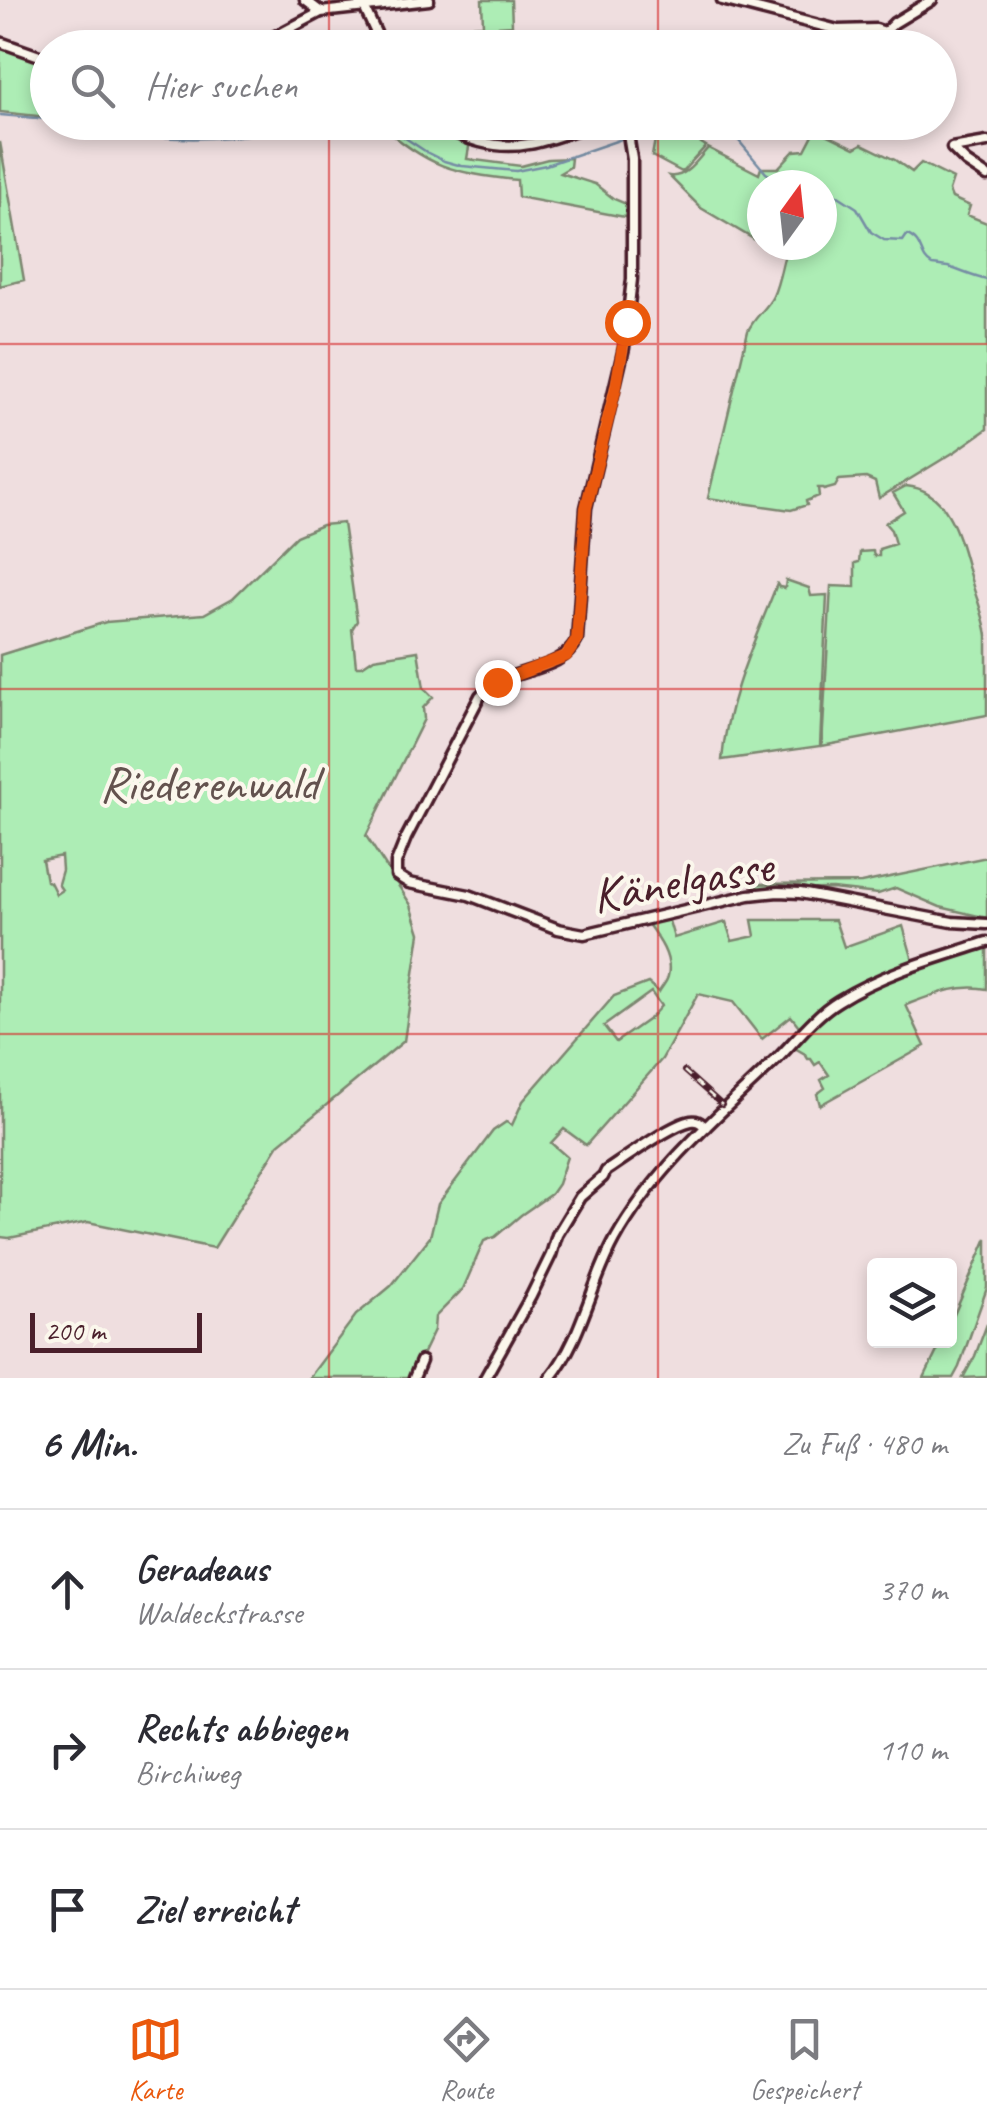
<!DOCTYPE html>
<html lang="de">
<meta charset="utf-8">
<style>
:root{--surface:#fff;--page:#f2f2f3;--text:#2b2b33;--muted:#7c7c81;--line:#e1e1e2;--accent:#ea580c}
body{margin:0;font-family:Caveat,sans-serif;background:var(--page);color:var(--text)}
.controls{position:absolute;right:30px;bottom:30px;display:grid;overflow:hidden;border-radius:10px;box-shadow:0 5px 15px #0003}
.controls button{width:90px;height:90px;display:grid;place-items:center;padding:0;border:0;border-bottom:2px solid var(--line);background:var(--surface);color:var(--text);font:50px sans-serif}
.compass{position:absolute;left:747px;top:170px;width:90px;height:90px;border-radius:50%;background:var(--surface);box-shadow:0 5px 15px #0003;rotate:15deg}
.scale{position:absolute;left:30px;bottom:25px;width:172px;box-sizing:border-box;padding-left:10px;border:5px solid #4a1f2b;border-top:0;font-size:28px;line-height:35px;white-space:nowrap;color:#4a1f2b;-webkit-text-stroke:8px #fbf7ec;paint-order:stroke}
.stop{position:absolute;width:30px;height:30px;margin:-22px;border:8px solid #ea580c;border-radius:50%;background:#fff}
.stop.end{background:#ea580c;border-color:#fff;box-shadow:0 2px 10px #0008}
.list{margin:0;padding:0;list-style:none}
h2{display:flex;justify-content:space-between;align-items:center;height:130px;margin:0;padding:0 40px;font-size:42px}
h2 small{font-size:32px;font-weight:400;color:var(--muted)}
.list li{display:grid;grid-template-columns:65px 1fr auto;gap:30px;align-items:center;box-sizing:border-box;height:160px;padding:0 40px;border-top:2px solid var(--line)}
.list b{display:block;font-size:38px;white-space:nowrap}
.list p{margin:0;font-size:32px;white-space:nowrap;color:var(--muted)}
.list em{font-size:32px;font-style:normal;color:var(--muted)}
.icon{flex:none;width:55px;height:55px;fill:none;stroke:currentColor;stroke-width:2;stroke-linecap:round;stroke-linejoin:round}
.map{position:relative;flex:none;width:987px;height:1378px;overflow:hidden}
.search{position:absolute;background:var(--surface);box-shadow:0 5px 15px #0003;left:30px;right:30px;top:30px;height:110px;display:flex;align-items:center;gap:25px;box-sizing:border-box;padding:0 35px;border-radius:55px;color:var(--muted);font-size:38px}
.sheet{height:610px;background:var(--surface)}
nav{display:flex;justify-content:space-around;align-items:center;box-sizing:border-box;height:140px;border-top:2px solid var(--line);background:var(--surface);font-size:28px;color:var(--muted)}
nav a{display:grid;justify-items:center;gap:5px}
nav .on{color:var(--accent)}
.map>svg:first-child{display:block}
.green{fill:#adedb5;stroke:#7c8670;stroke-width:2.5;fill-rule:evenodd}
.lines{fill:none;stroke-linecap:round;stroke-linejoin:round}
.stream{stroke:#768da4;stroke-width:2.5}
.minor-casing{stroke:#4a1f2b;stroke-width:15}
.minor{stroke:#fbf7ec;stroke-width:8}
.rail-casing{stroke:#4a1f2b;stroke-width:6}
.rail{stroke:#fbf7ec;stroke-width:2.5;stroke-dasharray:8;stroke-linecap:butt}
.route{stroke:#ea580c;stroke-width:12}
.grid{fill:none;stroke:#d62828;stroke-width:2.5;stroke-opacity:0.55}
.labels{text-anchor:middle;stroke-width:8;stroke-linejoin:round;paint-order:stroke}
.park-label{font-size:50px;fill:#63524e;stroke:#fbf7ec}
.street-label{font-size:50px;fill:#4a1f2b;stroke:#fbf7ec}
</style>
<div class="map">
<svg width="987" height="1378" viewBox="0 0 987 1378">
<rect width="100%" height="100%" fill="#efdedf"/>
<filter id="ink" filterUnits="userSpaceOnUse"><feTurbulence type="fractalNoise" baseFrequency=".01" numOctaves="2"/><feDisplacementMap in="SourceGraphic" scale="20" xChannelSelector="R" yChannelSelector="G"/><feConvolveMatrix kernelMatrix="1 2 1 2 8 2 1 2 1" color-interpolation-filters="sRGB"/></filter>
<g filter="url(#ink)">
<path class="green" d="M482,0H511L512,25L499,26L500,47H471L470,26L483,25Z
M0,47L47,61V117L0,112Z
M379,123H432L444,131L470,141L467,159L521,166L548,159L571,158L570,167L560,173L595,184L614,199L631,206L630,218L518,197L517,180C454,174 426,166 379,123Z
M493,123H584L540,135L536,124L487,137Z
M665,123H679L685,133L706,146L682,172L652,156L656,134L650,132L648,126Z
M816,129L855,148L862,144L895,160L912,172L921,163L953,179L949,191L952,198L970,206L967,215L987,223V429L956,451L879,498L875,482L866,478L839,480L835,487L824,490L823,488H818L819,496L806,501L807,505L791,510L708,498L748,331C754,317 767,309 773,296C779,283 781,268 785,254L763,245H822V185H762V244L701,208L669,176C686,179 698,159 708,148L759,174L761,168H778L794,151L805,150Z
M0,142L24,280L0,286Z
M906,486C953,490 961,548 972,583C977,600 985,619 987,636C987,662 987,689 987,715L822,746L831,586L855,587V563L859,562L860,552L873,551L874,556H879V549L895,544L891,530L885,523L904,511L893,493Z
M343,523L357,621L352,629L356,666H362L374,658L418,651L424,688L433,697L423,708L424,719L366,836L411,905L420,933L404,1041L279,1144L214,1248L88,1222L9,1238L0,1237V655L106,622L204,614L233,598L296,536L322,525ZM61,856L62,870L58,884L62,890L56,894L50,882L46,881L42,860Z
M786,580L809,588L811,596L827,595L820,746L722,760C727,699 755,640 777,584L779,587L785,588Z
M987,857V918L940,907L896,888L878,894L832,889L763,890L752,884L861,883Z
M667,914L674,938L726,922L732,941L755,936L752,920H835L844,947L903,926L914,964L855,990L802,1030L791,1016L762,1039L733,1002L698,994L662,1059L586,1145L564,1129L551,1143L567,1157L558,1184L551,1194L521,1215L495,1237L484,1241L463,1289L435,1317L434,1330L411,1378H309L356,1315L391,1286L430,1237L438,1204L493,1131L506,1122L512,1125L523,1101L614,996L648,983L659,992C662,986 667,982 668,976C673,956 656,935 645,920ZM651,992L661,1006L650,1018L616,1042L604,1026Z
M987,945V989C960,983 932,995 906,1005L925,1046L820,1105L817,1094L825,1088L821,1080L829,1075L820,1062L815,1065L811,1059H808L805,1054L793,1047L824,1016L844,1000L892,978Z
M987,1238V1288L959,1367L953,1378H924L942,1341L950,1340V1324Z
M987,1324V1377L963,1378L975,1356Z"/>
<g class="lines">
<path class="stream" d="M0,115L48,119
M67,122C95,127 123,133 151,136C208,143 265,135 321,122
M381,122L428,153L444,161L462,166L516,171L546,165L619,140L646,125L659,122
M691,122L731,136L739,141L766,173L774,178L792,175L823,186L857,208L871,232L884,240L903,241L907,235C925,242 918,257 932,265C933,265 947,267 948,267C961,271 973,277 987,280"/>
<defs>
<path id="minor" d="M305,0L321,12
M722,0L838,30L876,29L885,32
M364,7L383,48
M0,42L48,59
M248,48L268,40L321,12L429,0
M869,48L894,23L932,0
M436,122C462,140 497,150 529,144C553,140 576,129 599,122
M626,122L632,159V279L624,348L586,508L577,640C560,675 506,666 480,696L406,838L396,863V875L409,883L469,895L558,929L584,934L749,895L778,892L800,893L952,922L987,924
M952,148L966,162L987,176
M952,148L987,142
M414,1378L421,1361
M485,1378L531,1296L551,1255L557,1235L580,1197L603,1177L606,1171C624,1159 672,1124 691,1121C699,1120 700,1123 706,1127
M550,1378C583,1337 590,1285 615,1240C655,1168 718,1116 777,1059C796,1040 815,1015 838,1001C883,973 937,958 987,942"/>
</defs>
<use href="#minor" class="minor-casing"/>
<use href="#minor" class="minor"/>
<defs>
<path id="rail" d="M684,1071L722,1105"/>
</defs>
<use href="#rail" class="rail-casing"/>
<use href="#rail" class="rail"/>
</g>
</g>
<g class="lines" filter="url(#ink)">
<path class="route" d="M497,682L566,656L577,640L586,508L616,387L627,322"/>
</g>
<path class="grid" d="M329,0V48M658,0V48M329,122V1378M658,122V1378M0,344H987M0,689H987M0,1034H987"/>
<g class="labels">
<g class="park-label">
<text x="209" y="800">Riederenwald</text>
</g>
<g class="street-label">
<text transform="translate(682 879) rotate(-10)" y="18">Känelgasse</text>
</g>
</g>
</svg>
<div class="controls">
<button><svg class="icon" aria-label="layers" viewBox="0 0 24 24"><path d="M12 4l9 5-9 5-9-5zM3 14l9 5 9-5"/></svg></button>
</div>
<svg class="compass" viewBox="-18 -18 36 36"><path d="M0-13l5 13h-10z" fill="#e53935"/><path d="M0 13l5-13h-10z" fill="#7c7c81"/></svg>
<div class="scale">200 m</div>
<div class="stop" style="left:627px;top:322px"></div>
<div class="stop end" style="left:497px;top:682px"></div>
<div class="search"><svg class="icon" aria-label="search" viewBox="0 0 24 24"><circle cx="10" cy="10" r="6"/><path d="M15 15l6 6"/></svg>Hier suchen</div>
</div>
<section class="sheet">
<h2>6 Min.<small>Zu Fuß · 480 m</small></h2>
<ul class="list">
<li><svg class="icon" aria-label="ahead" viewBox="0 0 24 24"><path d="M12 20V5M6 11l6-6 6 6"/></svg><div><b>Geradeaus</b><p>Waldeckstrasse</p></div><em>370 m</em></li>
<li><svg class="icon" aria-label="right" viewBox="0 0 24 24"><path d="M7 20v-9h11M14 6l5 5-5 5"/></svg><div><b>Rechts abbiegen</b><p>Birchiweg</p></div><em>110 m</em></li>
<li><svg class="icon" aria-label="arrive" viewBox="0 0 24 24"><path d="M6 21V4h12l-3 4 3 4H6"/></svg><div><b>Ziel erreicht</b></div></li>
</ul>
</section>
<nav>
<a class="on"><svg class="icon" aria-label="map" viewBox="0 0 24 24"><path d="M3 6l6-2 6 2 6-2v14l-6 2-6-2-6 2zM9 4v14M15 6v14"/></svg>Karte</a>
<a><svg class="icon" aria-label="directions" viewBox="0 0 24 24"><path d="M12 3l9 9-9 9-9-9zM9 14v-3h6M13 9l2 2-2 2"/></svg>Route</a>
<a><svg class="icon" aria-label="saved" viewBox="0 0 24 24"><path d="M7 4h10v16l-5-4-5 4z"/></svg>Gespeichert</a>
</nav>
